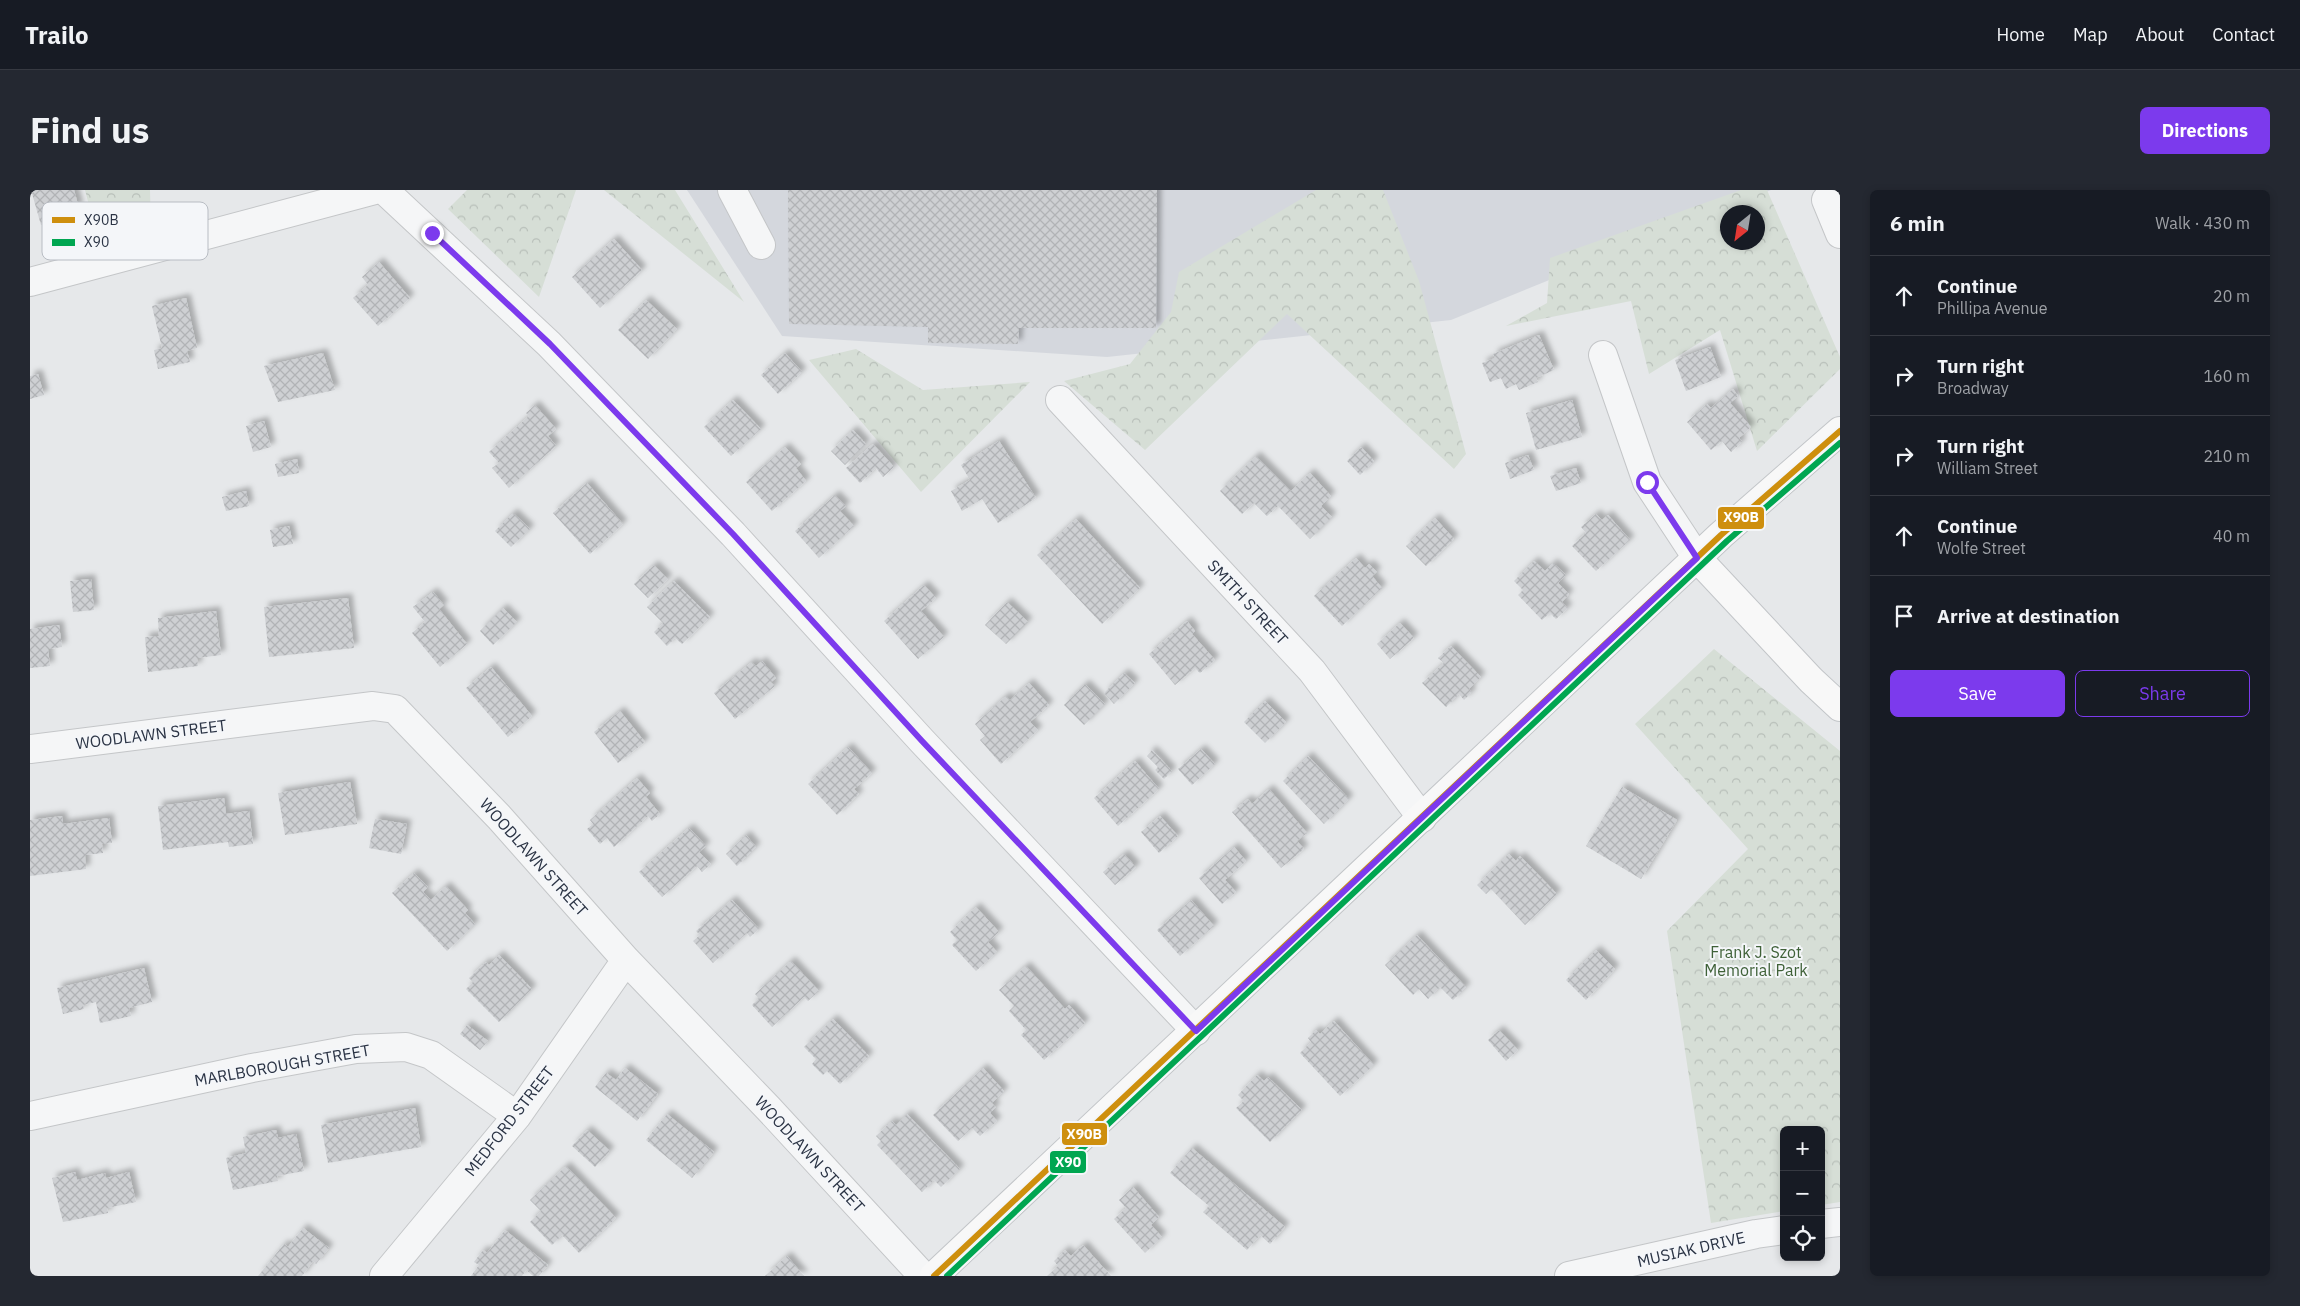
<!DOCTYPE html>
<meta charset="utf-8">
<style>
:root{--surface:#171b24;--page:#242831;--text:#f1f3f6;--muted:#9ea1a6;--line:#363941;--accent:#7c3aed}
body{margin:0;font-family:"IBM Plex Sans",sans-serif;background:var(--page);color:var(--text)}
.controls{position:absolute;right:15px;bottom:15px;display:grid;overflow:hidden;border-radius:8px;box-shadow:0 2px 8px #0003}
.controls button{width:45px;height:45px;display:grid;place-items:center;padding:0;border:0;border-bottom:1px solid var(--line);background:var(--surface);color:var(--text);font:25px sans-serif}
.compass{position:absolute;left:1690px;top:15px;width:45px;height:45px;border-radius:50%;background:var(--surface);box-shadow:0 2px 8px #0003;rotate:210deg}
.stop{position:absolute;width:15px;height:15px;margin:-11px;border:4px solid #7c3aed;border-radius:50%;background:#fff}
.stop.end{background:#7c3aed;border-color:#fff;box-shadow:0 1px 5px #0008}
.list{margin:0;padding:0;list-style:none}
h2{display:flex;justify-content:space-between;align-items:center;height:65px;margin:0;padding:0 20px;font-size:21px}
h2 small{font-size:16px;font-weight:400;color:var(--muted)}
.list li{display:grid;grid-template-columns:32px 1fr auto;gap:15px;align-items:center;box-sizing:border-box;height:80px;padding:0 20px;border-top:1px solid var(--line)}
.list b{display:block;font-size:19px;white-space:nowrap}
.list p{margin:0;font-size:16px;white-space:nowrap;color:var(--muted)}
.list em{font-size:16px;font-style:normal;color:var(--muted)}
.actions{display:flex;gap:10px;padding:15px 20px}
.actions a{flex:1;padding:11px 0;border:1px solid var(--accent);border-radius:8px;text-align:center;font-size:18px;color:var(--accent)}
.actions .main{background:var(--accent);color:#fff}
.icon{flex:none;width:28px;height:28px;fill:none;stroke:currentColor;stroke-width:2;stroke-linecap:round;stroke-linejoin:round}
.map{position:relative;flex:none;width:1810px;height:1086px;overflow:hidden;border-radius:8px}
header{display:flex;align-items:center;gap:30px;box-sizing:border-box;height:70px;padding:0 25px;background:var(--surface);border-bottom:1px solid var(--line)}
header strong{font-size:24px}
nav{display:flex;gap:28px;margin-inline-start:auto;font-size:18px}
.intro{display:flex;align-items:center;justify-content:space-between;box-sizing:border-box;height:120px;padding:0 30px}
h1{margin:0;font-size:35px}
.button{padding:12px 22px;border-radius:8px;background:var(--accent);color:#fff;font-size:18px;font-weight:700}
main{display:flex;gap:30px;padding:0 30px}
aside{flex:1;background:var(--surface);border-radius:8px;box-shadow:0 2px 8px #0003}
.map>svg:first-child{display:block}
.built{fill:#d4d7dd}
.forest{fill:url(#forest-crowns);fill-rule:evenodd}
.building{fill:url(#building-cross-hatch);filter:url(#shadow)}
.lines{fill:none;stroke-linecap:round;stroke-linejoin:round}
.minor-casing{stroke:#c4c6c8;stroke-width:30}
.major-casing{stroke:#c2c5c8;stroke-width:30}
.minor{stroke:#f5f6f7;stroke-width:28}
.major{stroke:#f8f8f8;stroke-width:28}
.bus-1-casing{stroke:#f4f6f9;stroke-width:10}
.bus-2-casing{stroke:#f4f6f9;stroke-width:10}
.bus-1{stroke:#ce8f0e;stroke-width:6}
.bus-2{stroke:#00a651;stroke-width:6}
.route{stroke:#7c3aed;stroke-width:6}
.labels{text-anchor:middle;stroke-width:4;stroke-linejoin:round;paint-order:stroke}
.street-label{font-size:16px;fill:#2b3445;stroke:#f4f6f9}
.park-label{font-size:16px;fill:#3f6138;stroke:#f4f6f9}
.key{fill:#f4f6f9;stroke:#b8bcc3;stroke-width:1}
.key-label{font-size:14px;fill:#2b3445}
.line-badge{stroke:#f4f6f9;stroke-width:2}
.badge-label{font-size:14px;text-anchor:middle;font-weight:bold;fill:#fff}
</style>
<header>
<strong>Trailo</strong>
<nav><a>Home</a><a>Map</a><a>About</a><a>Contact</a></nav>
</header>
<div class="intro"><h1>Find us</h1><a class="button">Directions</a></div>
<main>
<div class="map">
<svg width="1810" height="1086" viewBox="0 0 1810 1086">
<defs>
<pattern id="forest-crowns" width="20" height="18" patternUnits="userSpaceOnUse" patternTransform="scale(1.25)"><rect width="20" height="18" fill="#d6ded6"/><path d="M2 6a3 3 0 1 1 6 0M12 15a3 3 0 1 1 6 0" fill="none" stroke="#b8bfb9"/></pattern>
<pattern id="building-cross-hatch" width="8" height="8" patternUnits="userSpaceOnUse" patternTransform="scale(1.25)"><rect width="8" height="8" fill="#ced0d3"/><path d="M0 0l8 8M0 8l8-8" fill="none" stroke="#b1b3b6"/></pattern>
<filter id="shadow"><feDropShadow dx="4.5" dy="-4.5" stdDeviation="2.5" flood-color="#0004"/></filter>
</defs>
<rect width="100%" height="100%" fill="#e6e8ea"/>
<path class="built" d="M657,0H1741L1421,130L1077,167L752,146Z"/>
<path class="forest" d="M55,0H120L121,37L69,54Z
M437,0H546L509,107L418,19Z
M574,0H645L714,112Z
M1286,0H1353L1389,91L1436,264L1424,279L1257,124L1115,260L1034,191L1100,174L1141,122L1149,82Z
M1711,0H1737L1810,167V179L1727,261L1690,140L1619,184L1601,111L1476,136L1517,113L1520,68ZM1698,22H1728V52H1698Z
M826,159L893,200L1000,192L891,302L779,170Z
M1684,459L1810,561V1012L1791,1015V940H1754V1021L1681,1033L1637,741L1718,659L1605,534Z"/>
<path class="building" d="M1,0H44L49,18L34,21L36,28L11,35Z
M758,0H1127L1126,138H989L988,154L898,153V137L759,134Z
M584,49L612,80L570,118L542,87Z
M349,72L380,108L348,136L323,108L338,95L332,87Z
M156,108L167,158L157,161L160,172L128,179L124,160L132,158L122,116Z
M616,110L647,139L618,169L588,140Z
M1509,145L1524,180L1506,188L1508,192L1489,200L1486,194L1476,199L1471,188L1460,192L1452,173L1465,168L1463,164Z
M1680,157L1691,187L1656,201L1645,170Z
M293,163L305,200L248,212L234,176Z
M755,163L772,182L748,204L731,185Z
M8,184L14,205L0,209V186Z
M1703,199L1708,206L1700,213L1721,237L1709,248L1712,252L1701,262L1692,251L1681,260L1657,232L1677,214L1681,218Z
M703,210L731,239L701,266L674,237Z
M1542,210L1552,247L1506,260L1496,223Z
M505,215L526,239L518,246L526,256L479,298L462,278L469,273L459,262L499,226L496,223Z
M234,231L241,257L223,262L216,236Z
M823,240L836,254L815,275L801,261Z
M969,251L1006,308L968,333L952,309L932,321L921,301L940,290L931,275Z
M843,254L864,277L853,287L846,278L830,293L816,278Z
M755,257L771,274L766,278L776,291L742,321L716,292Z
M1331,257L1344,271L1330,285L1317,271Z
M1498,265L1504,280L1480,289L1475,273Z
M1226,266L1261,301L1280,283L1301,306L1291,316L1302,327L1280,349L1248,316L1237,326L1224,313L1212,324L1190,301Z
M267,269L269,283L248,287L245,274Z
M1546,278L1551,293L1526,301L1520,286Z
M557,293L593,334L560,364L523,323Z
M216,301L219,316L196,321L192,307Z
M805,305L816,316L810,321L824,336L789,368L765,341Z
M483,323L500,339L481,357L465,341Z
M1566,324L1572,330L1578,325L1600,350L1566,381L1542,356L1556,343L1551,337Z
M1405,328L1424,349L1396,376L1376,356Z
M1046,329L1110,398L1072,434L1007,365Z
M259,336L263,354L243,357L240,340Z
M1326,368L1335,378L1339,374L1347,382L1342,386L1352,398L1312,436L1284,406Z
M1504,371L1515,381L1523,373L1536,385L1528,393L1539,404L1532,412L1538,418L1526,429L1520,423L1512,430L1488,405L1493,400L1484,391Z
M624,375L638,389L618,408L604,394Z
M61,389L64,420L43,422L40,391Z
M644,391L680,427L652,454L645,448L637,456L624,442L633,433L617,417Z
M894,395L906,408L891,421L914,447L888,469L854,431Z
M403,402L414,415L409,419L437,454L410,477L382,443L395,432L383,417Z
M318,408L324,458L239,467L234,417Z
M977,412L998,432L976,454L955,435Z
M473,418L487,432L463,455L450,441Z
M186,421L191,465L167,468L168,476L118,482L115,447L129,446L128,428Z
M1157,431L1165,441L1162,444L1185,470L1170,483L1165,478L1145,495L1119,464Z
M1370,433L1384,448L1360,469L1347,454Z
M29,435L32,457L18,459L20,476L0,478V439Z
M1421,456L1451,487L1439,499L1442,502L1434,510L1429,504L1416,517L1392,493L1414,473L1408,468Z
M732,471L746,488L741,492L745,496L705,529L684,503L722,472L726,476Z
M461,477L502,526L478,547L436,498Z
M1094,483L1105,493L1084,514L1074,503Z
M999,493L1019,515L1000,532L1008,540L971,574L950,550L955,546L945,534L976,506L980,510Z
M1055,494L1075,514L1054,535L1034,515Z
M1235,511L1256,532L1235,553L1214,532Z
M590,521L615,552L588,573L564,542Z
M818,557L842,583L824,599L829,604L807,625L778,594Z
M1171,559L1185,574L1162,595L1148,579Z
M1122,560L1142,581L1134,589L1125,580L1128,577L1117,566Z
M1278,566L1319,609L1294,634L1253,591Z
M1105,571L1129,599L1088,636L1064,608Z
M607,588L620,603L616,607L630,624L622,631L618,626L584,657L577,648L570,654L557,639L563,634L560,630Z
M320,592L327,634L255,645L248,603Z
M1592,597L1647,630L1611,689L1556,656Z
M1239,599L1277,643L1267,651L1274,659L1251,678L1202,622L1218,609L1222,614Z
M194,608L196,624L219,621L223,654L199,657L198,652L133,660L128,616Z
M32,626L33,634L79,628L82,653L72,654L73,663L55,665L56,679L0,686V630Z
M1130,626L1148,646L1129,663L1111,642Z
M345,629L377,634L371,664L339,658Z
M659,638L676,656L669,662L681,674L672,682L667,676L632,707L609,682Z
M716,645L726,657L707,676L696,664Z
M1204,657L1216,671L1195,690L1206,702L1192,714L1169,688Z
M1094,664L1106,677L1085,695L1073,682Z
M1479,664L1486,671L1490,666L1527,704L1495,735L1461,699L1456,704L1447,695Z
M384,683L398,697L393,702L401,710L416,696L438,720L435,723L445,734L417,761L362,703Z
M702,710L729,739L720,747L717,743L683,773L663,751L670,745L666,741Z
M1161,710L1184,736L1150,766L1127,740Z
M946,717L969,742L958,752L967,762L946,781L922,755L927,750L920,742Z
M1387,745L1436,797L1423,810L1410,797L1398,809L1389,799L1383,805L1355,775Z
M1566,760L1585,779L1556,810L1536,790Z
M469,765L502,799L469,832L436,799L443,792L439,788L456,772L459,775Z
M761,771L789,801L778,811L774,807L742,837L722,815L729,808L725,804Z
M996,776L1035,819L1039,815L1055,833L1014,870L991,845L996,840L979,821L984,816L969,800Z
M114,778L122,812L99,818L101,826L70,833L66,812L53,815L54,819L33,824L27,798Z
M803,829L839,866L810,894L797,881L793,885L782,874L786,869L774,857Z
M1304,831L1344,875L1310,906L1270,863L1281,852L1278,848L1286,840L1290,844Z
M437,835L458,851L450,860L430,844Z
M1469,840L1488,860L1476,871L1458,850Z
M595,878L628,904L607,931L565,897L576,883L586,890Z
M953,878L974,901L962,913L966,917L960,923L967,931L950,946L942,938L928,951L903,925Z
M1227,885L1234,891L1238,887L1272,920L1240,952L1206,918L1214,911L1208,905Z
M385,918L391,957L298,973L291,935Z
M637,924L684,962L662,988L616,950Z
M877,924L930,979L911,997L904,990L892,1002L847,955L851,951L846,946L862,931L866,935Z
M246,940L248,948L266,944L274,981L247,986L248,991L203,1000L196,968L216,963L213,947Z
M557,940L580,961L565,977L542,956Z
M1162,958L1255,1037L1240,1054L1230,1045L1217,1060L1173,1022L1179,1016L1140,983Z
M536,976L586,1028L549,1063L532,1045L522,1055L500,1032L511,1021L500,1010Z
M45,982L47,990L75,983L76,988L99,982L106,1012L77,1018L78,1023L33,1032L22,988Z
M1103,997L1129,1027L1121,1035L1132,1047L1115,1063L1084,1029L1096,1018L1089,1010Z
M273,1038L299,1058L286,1074L283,1071L272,1086H228L254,1054L258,1057Z
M475,1040L518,1075L509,1086H503L496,1080L492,1086H441L449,1075L444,1072L453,1060L457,1063Z
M1053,1055L1081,1086H1017L1028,1076L1024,1071L1035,1060L1041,1066Z
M757,1066L774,1086H735Z"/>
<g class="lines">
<defs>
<path id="minor" d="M354,0L519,154L703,344L892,551L1166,841
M702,0L731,55
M1810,0L1796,10L1810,44
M0,92L345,0
M1573,165L1617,292L1667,368
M1030,210L1282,481L1392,628
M0,559L343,516L365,519L469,627L596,770L738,918L893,1086
M0,926L222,878L326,859L376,857L401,865L487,926
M1791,1034L1810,1032
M354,1086L487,926L596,770
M1539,1086L1726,1044L1754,1040"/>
<path id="major" d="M1667,368L1781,490L1810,517
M904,1086L1691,345L1810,241"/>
</defs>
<use href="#minor" class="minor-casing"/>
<use href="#major" class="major-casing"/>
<use href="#minor" class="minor"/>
<use href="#major" class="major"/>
<defs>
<path id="bus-1" d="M904,1086L1691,345L1810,241"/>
<path id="bus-2" d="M917,1086L1697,351L1810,253"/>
</defs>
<use href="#bus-1" class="bus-1-casing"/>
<use href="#bus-2" class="bus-2-casing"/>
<use href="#bus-1" class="bus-1"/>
<use href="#bus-2" class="bus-2"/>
</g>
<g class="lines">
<path class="route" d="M402,43L520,154L703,344L892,551L1166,841L1667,368L1617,292"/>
</g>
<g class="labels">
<g class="street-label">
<text transform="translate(1218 412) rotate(47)" y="6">SMITH STREET</text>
<text transform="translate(121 544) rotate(-7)" y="6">WOODLAWN STREET</text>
<text transform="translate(504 667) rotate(48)" y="6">WOODLAWN STREET</text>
<text transform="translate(252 875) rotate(-10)" y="6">MARLBOROUGH STREET</text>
<text transform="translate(479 931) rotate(-52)" y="6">MEDFORD STREET</text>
<text transform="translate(780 964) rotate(47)" y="6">WOODLAWN STREET</text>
<text transform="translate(1661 1059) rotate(-13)" y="6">MUSIAK DRIVE</text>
</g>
<g class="park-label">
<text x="1726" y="768">Frank J. Szot<tspan x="1726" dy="18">Memorial Park</tspan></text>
</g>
</g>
<rect x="12" y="12" width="166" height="58" rx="8" class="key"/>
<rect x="22" y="27" width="23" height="6" fill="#ce8f0e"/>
<rect x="22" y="49" width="23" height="7" fill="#00a651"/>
<g class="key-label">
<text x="54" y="35">X90B</text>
<text x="54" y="57">X90</text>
</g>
<g class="line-badge">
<rect x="1687" y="316" width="48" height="24" rx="5" fill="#ce8f0e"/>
<rect x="1031" y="932" width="47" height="24" rx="5" fill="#ce8f0e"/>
<rect x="1019" y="960" width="38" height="24" rx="5" fill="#00a651"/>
</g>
<g class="badge-label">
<text x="1711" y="332">X90B</text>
<text x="1054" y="949">X90B</text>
<text x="1038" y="977">X90</text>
</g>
</svg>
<div class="controls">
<button>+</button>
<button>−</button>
<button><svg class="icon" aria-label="locate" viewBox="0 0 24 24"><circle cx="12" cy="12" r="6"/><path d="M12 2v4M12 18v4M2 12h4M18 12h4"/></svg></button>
</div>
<svg class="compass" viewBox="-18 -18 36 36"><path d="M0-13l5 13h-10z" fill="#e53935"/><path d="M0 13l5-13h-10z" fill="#9ea1a6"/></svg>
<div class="stop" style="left:1617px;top:292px"></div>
<div class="stop end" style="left:402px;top:43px"></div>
</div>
<aside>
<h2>6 min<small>Walk · 430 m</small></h2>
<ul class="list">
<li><svg class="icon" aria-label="ahead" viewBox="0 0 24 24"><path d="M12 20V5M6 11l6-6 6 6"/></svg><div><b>Continue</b><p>Phillipa Avenue</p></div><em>20 m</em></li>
<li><svg class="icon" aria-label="right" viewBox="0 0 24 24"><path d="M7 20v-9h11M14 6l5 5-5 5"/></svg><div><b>Turn right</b><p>Broadway</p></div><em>160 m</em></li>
<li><svg class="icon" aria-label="right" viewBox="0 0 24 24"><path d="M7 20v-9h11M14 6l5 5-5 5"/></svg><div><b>Turn right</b><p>William Street</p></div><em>210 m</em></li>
<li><svg class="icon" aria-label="ahead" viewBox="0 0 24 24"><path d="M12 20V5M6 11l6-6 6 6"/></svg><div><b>Continue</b><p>Wolfe Street</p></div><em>40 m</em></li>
<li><svg class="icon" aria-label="arrive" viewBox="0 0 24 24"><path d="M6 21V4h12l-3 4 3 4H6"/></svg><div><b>Arrive at destination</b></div></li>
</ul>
<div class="actions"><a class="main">Save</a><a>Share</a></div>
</aside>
</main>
